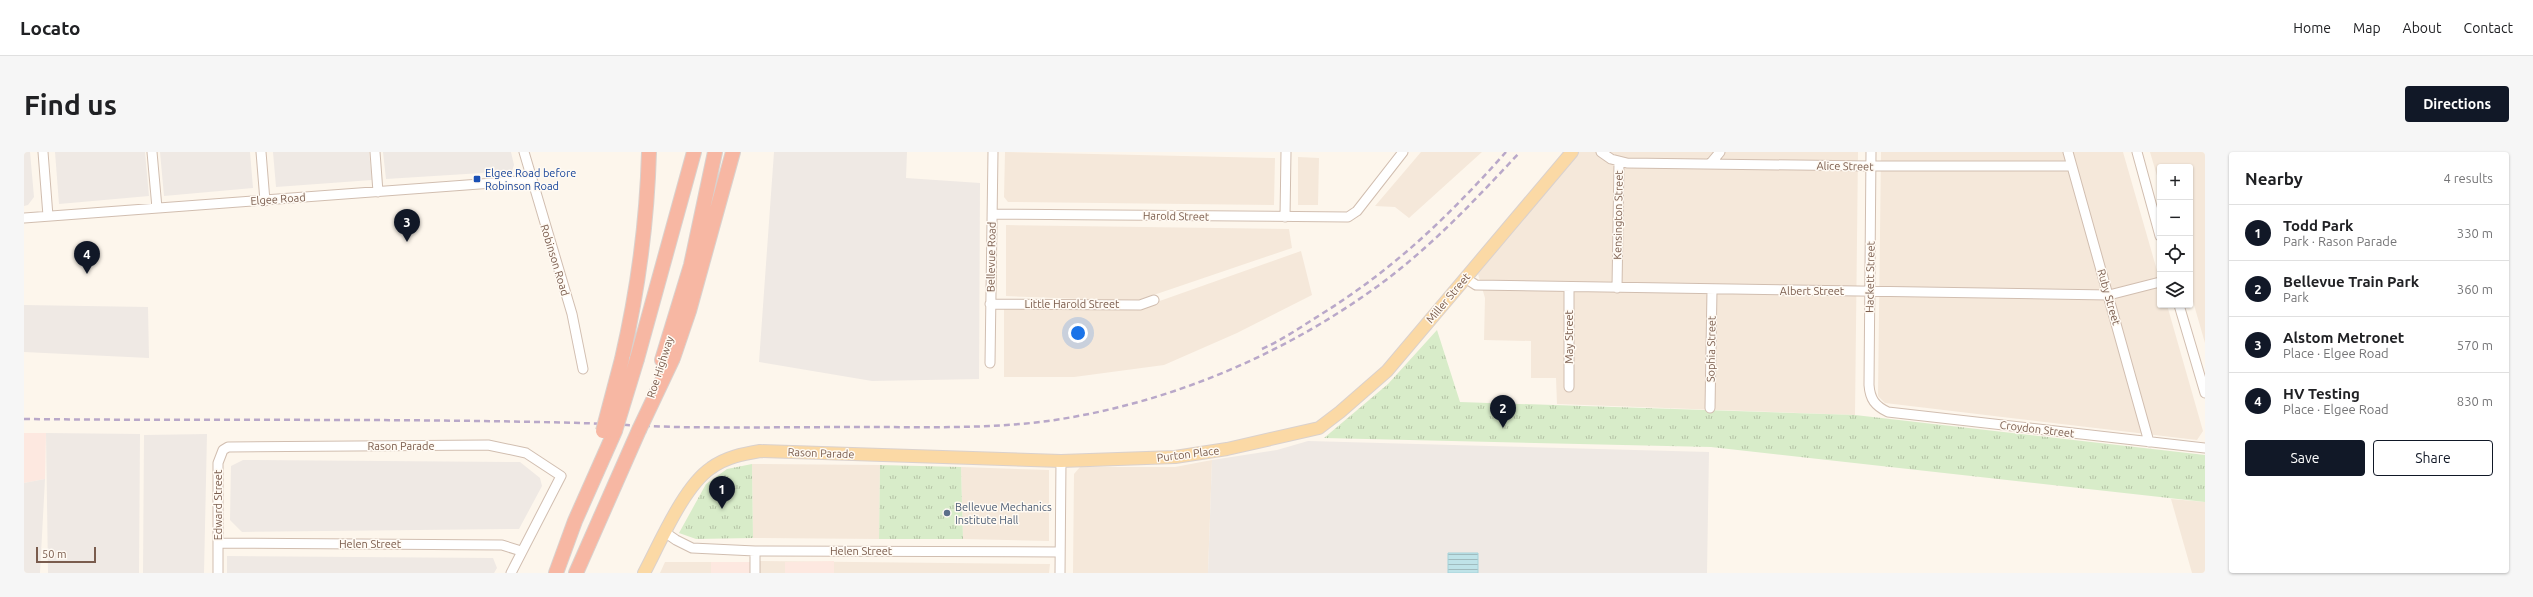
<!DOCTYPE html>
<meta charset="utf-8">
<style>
:root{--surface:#fff;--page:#f6f6f6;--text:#202124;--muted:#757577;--line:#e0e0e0;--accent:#111827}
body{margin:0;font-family:Ubuntu,sans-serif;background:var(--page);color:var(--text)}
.controls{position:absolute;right:12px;top:12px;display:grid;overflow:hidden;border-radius:4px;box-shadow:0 1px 3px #0004}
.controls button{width:36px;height:36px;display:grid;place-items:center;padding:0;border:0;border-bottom:1px solid var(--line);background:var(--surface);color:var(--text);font:20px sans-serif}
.scale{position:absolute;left:12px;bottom:10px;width:60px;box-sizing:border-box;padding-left:4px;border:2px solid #7a5c4d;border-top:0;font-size:11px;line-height:14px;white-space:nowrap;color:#7a5c4d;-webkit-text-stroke:3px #fffaf3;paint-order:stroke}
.you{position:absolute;left:1054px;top:181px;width:14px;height:14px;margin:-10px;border:3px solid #fff;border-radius:50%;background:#1a73e8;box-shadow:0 0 0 6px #1a73e833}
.badge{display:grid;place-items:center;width:26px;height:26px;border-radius:50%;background:var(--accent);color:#fff;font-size:13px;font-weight:700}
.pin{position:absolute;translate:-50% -33px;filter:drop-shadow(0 1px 2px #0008)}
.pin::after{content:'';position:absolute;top:21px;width:14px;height:12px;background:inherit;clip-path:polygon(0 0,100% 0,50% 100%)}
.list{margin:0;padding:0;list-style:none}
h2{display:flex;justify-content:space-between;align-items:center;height:52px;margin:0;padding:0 16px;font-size:17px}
h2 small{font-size:13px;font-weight:400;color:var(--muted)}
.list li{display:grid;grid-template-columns:26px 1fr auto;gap:12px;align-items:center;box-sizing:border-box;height:56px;padding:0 16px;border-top:1px solid var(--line)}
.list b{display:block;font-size:15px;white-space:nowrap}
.list p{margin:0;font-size:13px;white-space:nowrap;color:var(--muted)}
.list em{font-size:13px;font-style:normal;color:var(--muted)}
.actions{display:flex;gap:8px;padding:12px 16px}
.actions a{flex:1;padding:9px 0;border:1px solid var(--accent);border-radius:4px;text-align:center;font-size:14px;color:var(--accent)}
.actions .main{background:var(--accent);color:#fff}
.icon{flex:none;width:22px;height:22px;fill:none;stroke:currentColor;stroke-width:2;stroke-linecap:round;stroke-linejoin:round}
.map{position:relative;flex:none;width:2181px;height:421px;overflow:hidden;border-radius:4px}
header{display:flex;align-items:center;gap:24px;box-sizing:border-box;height:56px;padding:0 20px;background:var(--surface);border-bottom:1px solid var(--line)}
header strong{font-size:19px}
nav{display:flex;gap:22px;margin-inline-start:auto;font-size:14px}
.intro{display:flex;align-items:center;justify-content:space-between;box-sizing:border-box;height:96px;padding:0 24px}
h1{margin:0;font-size:28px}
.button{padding:10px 18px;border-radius:4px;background:var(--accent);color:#fff;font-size:14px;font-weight:700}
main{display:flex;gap:24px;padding:0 24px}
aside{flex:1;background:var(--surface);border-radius:4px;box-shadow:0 1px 3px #0004}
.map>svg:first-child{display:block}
.residential{fill:#f5e8da}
.commercial{fill:#fde8e0}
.industrial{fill:#efe9e4}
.park{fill:url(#park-tufts)}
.water{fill:url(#water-rules);stroke:#a5d3da}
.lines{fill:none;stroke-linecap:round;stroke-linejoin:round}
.minor-casing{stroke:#d1beb0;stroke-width:11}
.major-casing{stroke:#dad1cd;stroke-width:14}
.highway-casing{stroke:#dad1cd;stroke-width:16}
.minor{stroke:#fff;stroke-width:9}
.major{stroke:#fbd9a5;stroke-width:12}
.highway{stroke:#f7b7a3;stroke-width:14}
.rail{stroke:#b9a8c9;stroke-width:2.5;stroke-dasharray:6 4;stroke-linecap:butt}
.highway-bridge-casing{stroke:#dad1cd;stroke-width:16;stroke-linecap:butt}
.highway-bridge{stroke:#f7b7a3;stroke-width:14}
.transit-dot{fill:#1a4fb4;stroke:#fffaf3;stroke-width:1.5}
.service-dot{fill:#5c6f8a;stroke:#fffaf3;stroke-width:1.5}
.labels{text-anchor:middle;stroke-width:3;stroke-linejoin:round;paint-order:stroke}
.street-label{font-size:11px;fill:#7a5c4d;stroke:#fffaf3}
.transit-label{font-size:11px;fill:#164399;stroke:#fffaf3;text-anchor:start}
.service-label{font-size:11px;fill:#4e5e75;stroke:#fffaf3;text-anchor:start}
</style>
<header>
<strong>Locato</strong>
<nav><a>Home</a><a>Map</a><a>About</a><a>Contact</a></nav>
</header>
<div class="intro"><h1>Find us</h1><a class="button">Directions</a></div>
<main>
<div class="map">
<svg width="2181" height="421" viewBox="0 0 2181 421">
<defs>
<pattern id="park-tufts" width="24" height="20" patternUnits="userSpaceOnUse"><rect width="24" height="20" fill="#d8ecc9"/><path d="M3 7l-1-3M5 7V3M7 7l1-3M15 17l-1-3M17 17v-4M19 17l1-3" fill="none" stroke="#b4c2a5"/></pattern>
<pattern id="water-rules" width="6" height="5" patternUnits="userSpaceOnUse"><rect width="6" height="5" fill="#bfe3e8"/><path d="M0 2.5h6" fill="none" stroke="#a0bbbe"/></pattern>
</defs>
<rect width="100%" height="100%" fill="#fdf6ec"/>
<path class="residential" d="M981,0L1251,6L1250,53L984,50L980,45Z
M1397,0H1458L1385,66L1371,55L1351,54Z
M1554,0H1834L1831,263L1533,252L1532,226H1507V189L1460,188L1461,146L1454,122Z
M1857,0H2099L2136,129V153H2143L2179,279L2173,288L1861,251L1854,244Z
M2126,0H2181V191L2166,139V15H2136V34Z
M1274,5L1295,6L1294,53H1274Z
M982,73L1265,77L1268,96L1112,149L982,144Z
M1277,99L1288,143L1213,181L1140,213L1050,225H980V156L1113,157Z
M1188,308L1184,421H1049L1050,322L1056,315H1151Z
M728,312L856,313L855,387L729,386Z
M937,315L1025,318V389L939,387Z
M2147,347L2181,350V421H2168Z
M736,409L1026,412L1025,421H736Z
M641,410H687V421H636Z"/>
<path class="commercial" d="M0,281H22L21,327L0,331Z
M810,409V421H761V410Z
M687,410H726V421H687Z"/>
<path class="industrial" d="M0,0H6L10,45L4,53L0,54Z
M31,0H121L125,44L35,52Z
M136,0H226L229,36L140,44Z
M249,0H345L348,28L252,35Z
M359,0H487L490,13L488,19L362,27Z
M750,0H883L882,26L956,31L955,227L848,229L735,210Z
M0,153L124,155L125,206L0,200Z
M22,281L116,282L115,421H24Z
M183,282L180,421H119L120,283Z
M1284,289L1685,300L1683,421H1184L1188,308L1253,298Z
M219,308L496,310L516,326L518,334L495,377L218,380L206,368L207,314Z
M21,327L16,421H0V331Z
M203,404L469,406L473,416L470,421H203Z"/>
<path class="park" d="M1413,178L1436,250L1831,263L2181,303V350L1687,295L1300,286L1364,232Z
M728,312L729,386L672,387L655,381L682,332L703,317Z
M856,313L937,315L939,387H855Z"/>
<path class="water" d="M1424,401H1454V421H1424Z"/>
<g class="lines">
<defs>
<path id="minor" d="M19,0L24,64
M128,0L133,56
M237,0L241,49
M351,0L354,40
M500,0L548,162L559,217
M1577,0L1587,7L1603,11L1847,14H2047
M1847,0L1845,233C1846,247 1851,254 1864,260L2181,296
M2044,0L2125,290
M2113,0L2136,84
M1686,12L1696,0
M968,62L1324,65L1333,59L1379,0
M1261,65L1262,0
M0,66L508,28
M1441,126L1452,133L2085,143L2136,130
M1593,136L1595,10
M966,152L1116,153L1130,148
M2155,153L2181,241
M966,211L969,0
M1545,235V135
M1686,256L1688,138
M642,381L652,388L668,396L731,399L1036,400
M194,391L478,393L497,399
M194,421V311L199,298L204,295L464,293L502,301L537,324L487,421
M731,421V399
M1036,421L1037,309"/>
<path id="major" d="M620,421C636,391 660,334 687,316C702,305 719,302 736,299L1037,309L1151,305L1203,297L1295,276L1316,260L1363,219L1548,0"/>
<path id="highway" d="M649,206L665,159L709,0
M598,207C614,138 623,71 625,0
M613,207L670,0
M638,208L667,113L691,0
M532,421L551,369L591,279
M552,421L615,278"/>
</defs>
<use href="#minor" class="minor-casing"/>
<use href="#major" class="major-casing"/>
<use href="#highway" class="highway-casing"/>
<use href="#minor" class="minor"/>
<use href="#major" class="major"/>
<use href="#highway" class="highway"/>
<path class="rail" d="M1238,197C1258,188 1277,175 1296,163C1370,117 1424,65 1482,0
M0,267C185,269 371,266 556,271C587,272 619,274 651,275C714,276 778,275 841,275C902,275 964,277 1024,269C1144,252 1260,203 1358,131C1409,93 1452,47 1496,0"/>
<defs>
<path id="highway-bridge" d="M615,278L649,206
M579,279L598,207
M591,279L613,207"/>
</defs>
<use href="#highway-bridge" class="highway-bridge-casing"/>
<use href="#highway-bridge" class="highway-bridge"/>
</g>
<rect class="transit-dot" x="449" y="23" width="8" height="8" rx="2"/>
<circle class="service-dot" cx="923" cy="361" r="4"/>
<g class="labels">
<g class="street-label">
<text transform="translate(1821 14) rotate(1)" y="4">Alice Street</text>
<text transform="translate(254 47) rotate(-4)" y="4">Elgee Road</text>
<text transform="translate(1594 63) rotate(-89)" y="4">Kensington Street</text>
<text transform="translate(1152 64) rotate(1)" y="4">Harold Street</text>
<text transform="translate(967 105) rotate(-89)" y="4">Bellevue Road</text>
<text transform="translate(531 108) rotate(73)" y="4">Robinson Road</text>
<text transform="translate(1846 125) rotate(-89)" y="4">Hackett Street</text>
<text x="1788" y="143">Albert Street</text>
<text transform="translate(2085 145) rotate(74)" y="4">Ruby Street</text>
<text transform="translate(1424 146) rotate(-50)" y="4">Miller Street</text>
<text x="1048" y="156">Little Harold Street</text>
<text transform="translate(1545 185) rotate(-90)" y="4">May Street</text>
<text transform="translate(1687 197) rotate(-89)" y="4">Sophia Street</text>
<text transform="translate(636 215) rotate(-72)" y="4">Roe Highway</text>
<text transform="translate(2013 277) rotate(7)" y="4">Croydon Street</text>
<text x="377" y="298">Rason Parade</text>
<text transform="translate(797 301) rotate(2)" y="4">Rason Parade</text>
<text transform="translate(1164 302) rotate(-7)" y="4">Purton Place</text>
<text transform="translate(194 353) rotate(-90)" y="4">Edward Street</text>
<text x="346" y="396">Helen Street</text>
<text x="837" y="403">Helen Street</text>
</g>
<g class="transit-label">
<text x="461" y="25">Elgee Road before<tspan x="461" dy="13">Robinson Road</tspan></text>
</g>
<g class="service-label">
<text x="931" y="359">Bellevue Mechanics<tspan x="931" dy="13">Institute Hall</tspan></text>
</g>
</g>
</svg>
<div class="controls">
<button>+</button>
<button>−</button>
<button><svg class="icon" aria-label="locate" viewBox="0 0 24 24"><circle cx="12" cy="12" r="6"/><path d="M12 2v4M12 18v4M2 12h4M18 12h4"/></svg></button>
<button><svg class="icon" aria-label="layers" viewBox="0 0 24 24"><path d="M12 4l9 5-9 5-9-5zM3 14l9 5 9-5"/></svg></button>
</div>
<div class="scale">50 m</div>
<div class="you"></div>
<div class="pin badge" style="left:698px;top:357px">1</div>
<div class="pin badge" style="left:1479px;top:276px">2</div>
<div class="pin badge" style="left:383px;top:90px">3</div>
<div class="pin badge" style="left:63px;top:122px">4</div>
</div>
<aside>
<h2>Nearby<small>4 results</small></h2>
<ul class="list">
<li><span class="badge">1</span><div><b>Todd Park</b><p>Park · Rason Parade</p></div><em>330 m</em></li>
<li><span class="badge">2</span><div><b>Bellevue Train Park</b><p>Park</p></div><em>360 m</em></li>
<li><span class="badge">3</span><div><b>Alstom Metronet</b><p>Place · Elgee Road</p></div><em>570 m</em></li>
<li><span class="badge">4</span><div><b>HV Testing</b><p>Place · Elgee Road</p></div><em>830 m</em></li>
</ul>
<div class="actions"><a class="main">Save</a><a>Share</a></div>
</aside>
</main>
